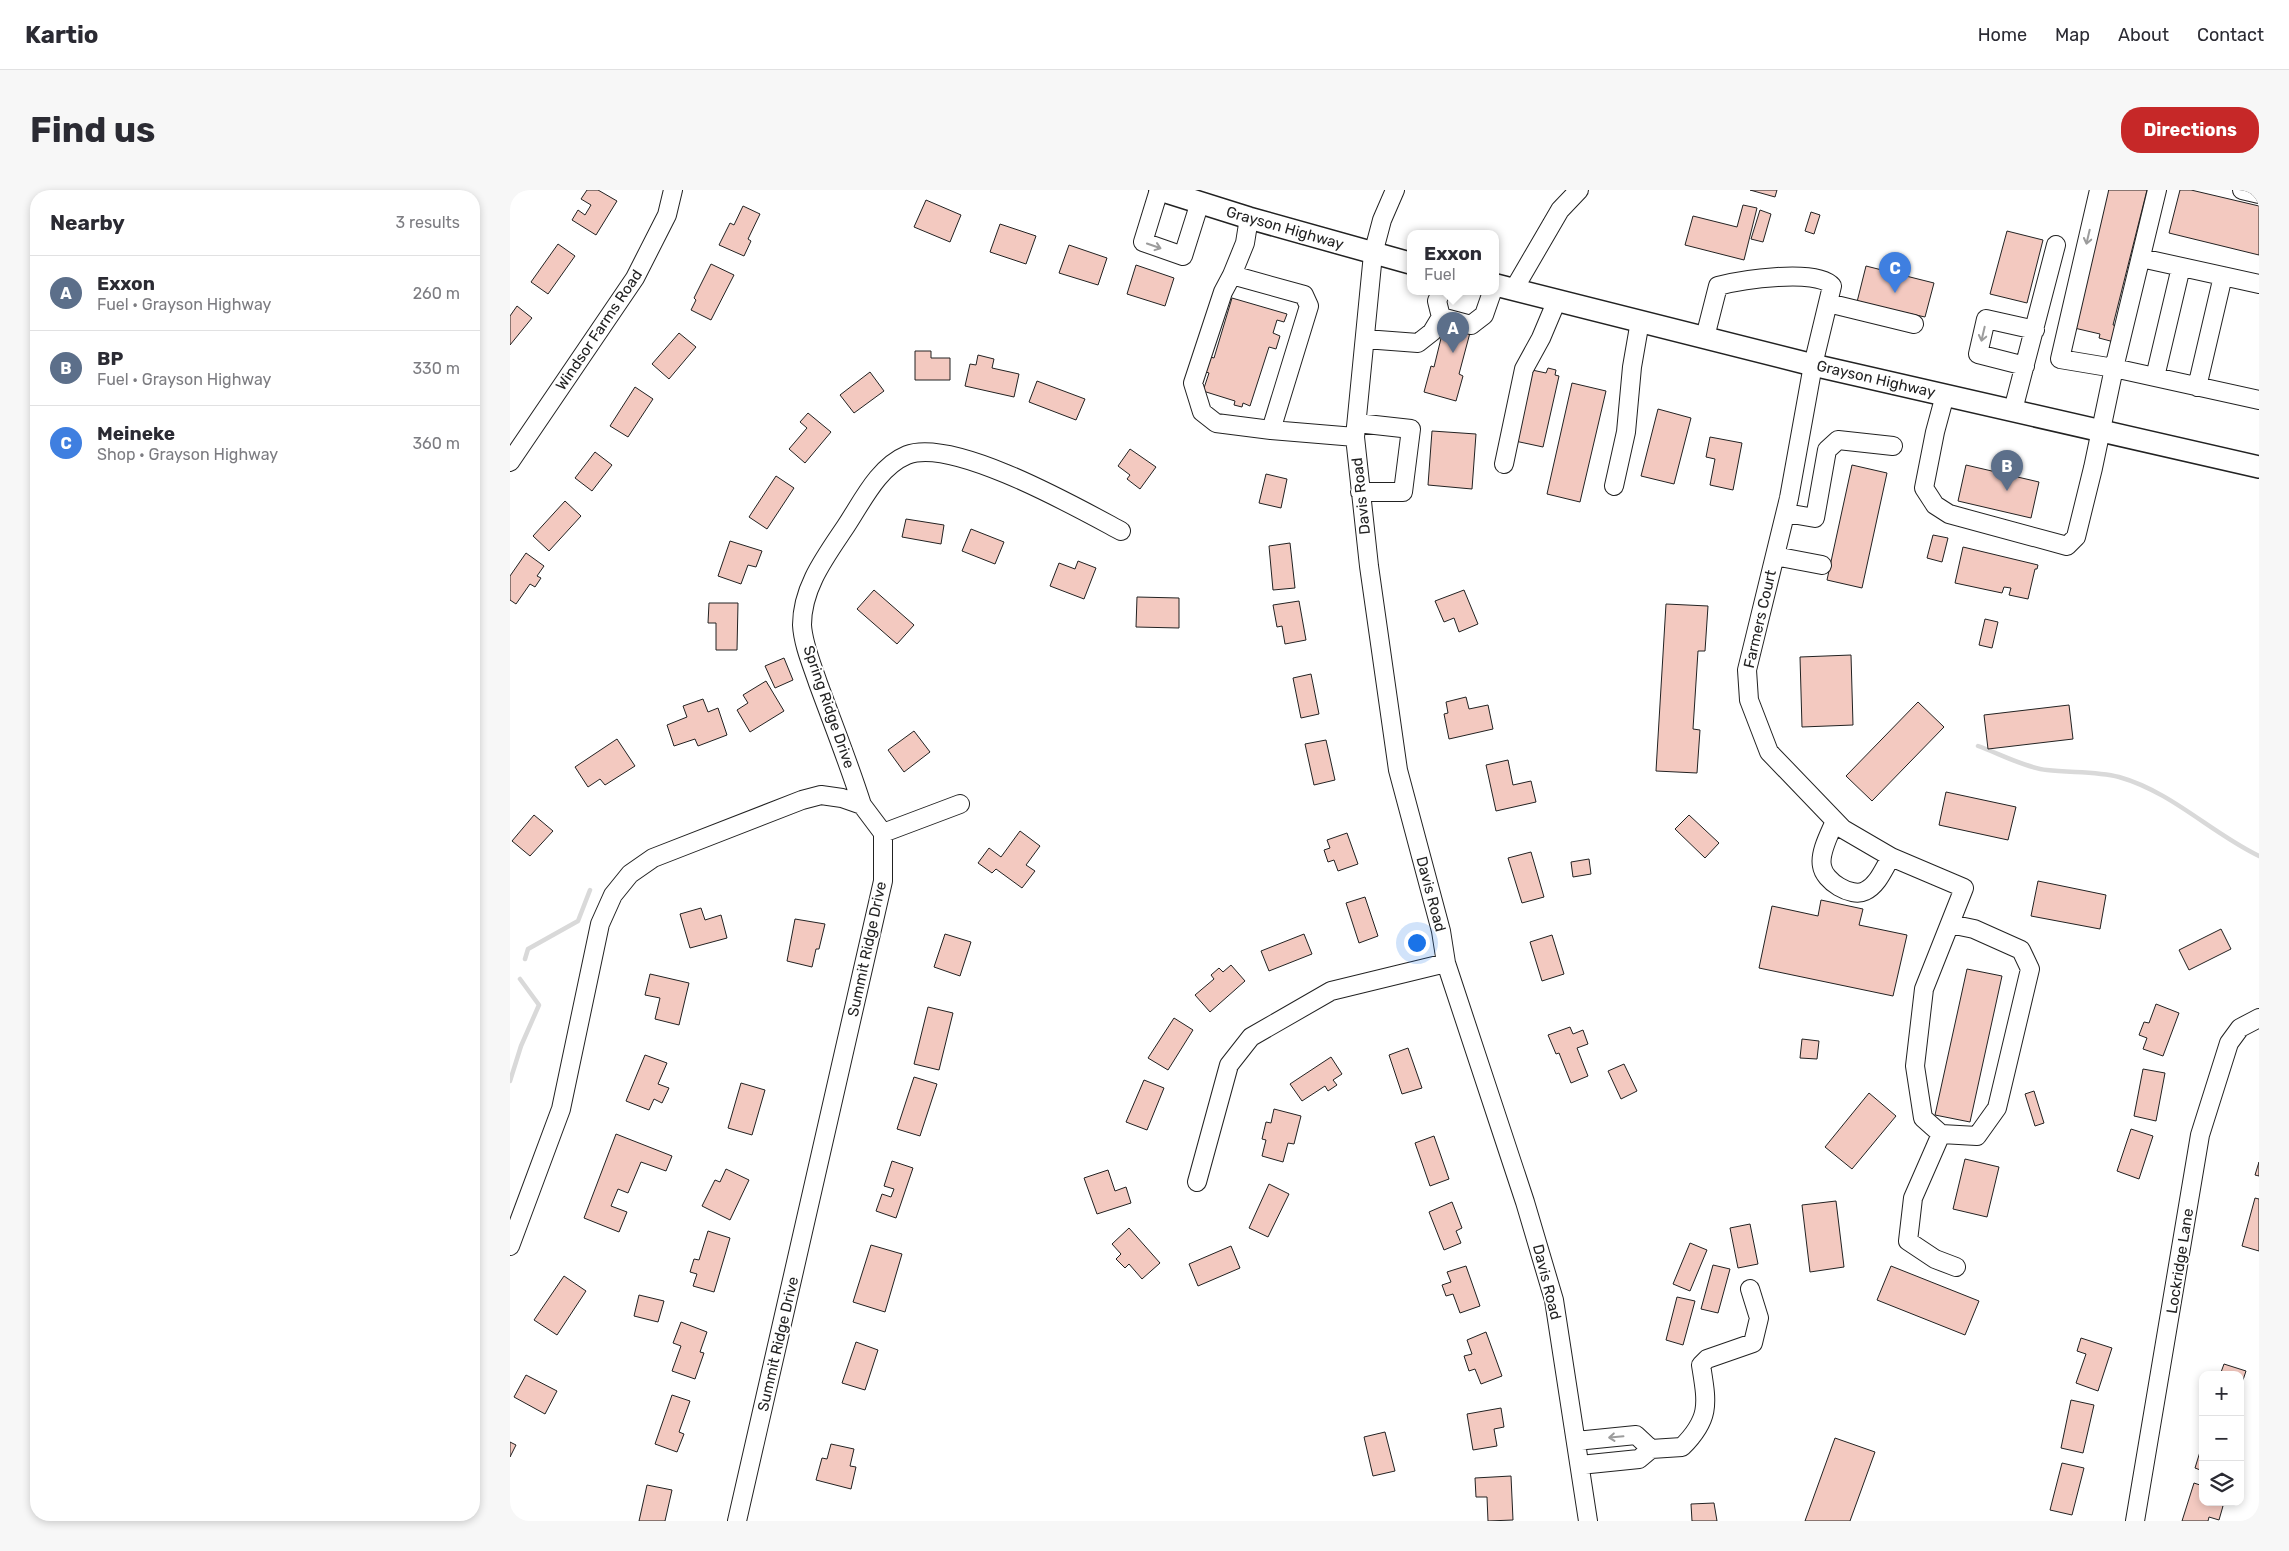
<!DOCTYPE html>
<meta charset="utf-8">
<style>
:root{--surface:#fff;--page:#f7f7f7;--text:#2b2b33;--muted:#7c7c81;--line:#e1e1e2;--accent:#c62828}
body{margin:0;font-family:Rubik,sans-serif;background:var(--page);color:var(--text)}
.controls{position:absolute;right:15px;bottom:15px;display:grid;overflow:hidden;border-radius:10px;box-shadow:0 2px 8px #0003}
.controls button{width:45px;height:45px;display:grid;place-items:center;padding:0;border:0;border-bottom:1px solid var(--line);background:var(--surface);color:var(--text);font:25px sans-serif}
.you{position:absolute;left:906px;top:752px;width:18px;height:18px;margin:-12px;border:4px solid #fff;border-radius:50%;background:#1a73e8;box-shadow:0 0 0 8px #1a73e833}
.badge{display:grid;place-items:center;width:32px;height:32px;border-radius:50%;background:var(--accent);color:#fff;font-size:16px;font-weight:700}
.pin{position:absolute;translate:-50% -41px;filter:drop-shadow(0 1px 2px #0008)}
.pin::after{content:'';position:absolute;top:26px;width:18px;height:15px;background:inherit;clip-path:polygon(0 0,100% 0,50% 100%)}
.popup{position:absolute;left:897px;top:40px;width:92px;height:65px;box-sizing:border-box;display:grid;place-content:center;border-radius:10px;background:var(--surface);filter:drop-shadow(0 1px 4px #0005);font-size:16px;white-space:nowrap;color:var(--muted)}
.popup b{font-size:19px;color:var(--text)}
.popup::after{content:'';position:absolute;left:50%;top:100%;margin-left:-10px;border:10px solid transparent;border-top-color:var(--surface)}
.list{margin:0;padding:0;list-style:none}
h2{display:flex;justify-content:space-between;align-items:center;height:65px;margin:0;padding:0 20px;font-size:21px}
h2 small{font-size:16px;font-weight:400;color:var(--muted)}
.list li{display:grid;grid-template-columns:32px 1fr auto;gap:15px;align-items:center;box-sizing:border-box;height:75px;padding:0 20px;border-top:1px solid var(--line)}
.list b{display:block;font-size:19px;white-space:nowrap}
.list p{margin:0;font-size:16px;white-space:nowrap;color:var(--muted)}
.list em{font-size:16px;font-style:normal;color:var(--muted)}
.icon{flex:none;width:28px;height:28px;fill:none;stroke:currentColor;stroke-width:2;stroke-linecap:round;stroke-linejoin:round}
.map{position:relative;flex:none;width:1749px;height:1331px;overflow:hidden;border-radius:20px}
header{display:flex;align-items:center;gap:30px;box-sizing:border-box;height:70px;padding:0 25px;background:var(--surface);border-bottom:1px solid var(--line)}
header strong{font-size:24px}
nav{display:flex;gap:28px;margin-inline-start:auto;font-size:18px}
.intro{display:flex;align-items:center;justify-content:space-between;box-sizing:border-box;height:120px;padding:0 30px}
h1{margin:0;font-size:35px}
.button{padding:12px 22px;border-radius:20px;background:var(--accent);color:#fff;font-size:18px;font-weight:700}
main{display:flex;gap:30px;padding:0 30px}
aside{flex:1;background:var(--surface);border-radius:20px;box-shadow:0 2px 8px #0003}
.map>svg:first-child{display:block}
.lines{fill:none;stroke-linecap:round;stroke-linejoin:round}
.stream{stroke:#d9d9d9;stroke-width:4.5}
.building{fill:#f3c9c0;stroke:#222}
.minor-casing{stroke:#222;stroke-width:20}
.major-casing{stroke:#222;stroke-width:24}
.minor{stroke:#fff;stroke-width:18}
.major{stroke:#fff;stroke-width:21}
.oneway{stroke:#9c9c9c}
.labels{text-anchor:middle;stroke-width:4;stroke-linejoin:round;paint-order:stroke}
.street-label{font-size:15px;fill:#222;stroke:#fff}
</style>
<header>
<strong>Kartio</strong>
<nav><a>Home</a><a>Map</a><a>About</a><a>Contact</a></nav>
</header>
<div class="intro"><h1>Find us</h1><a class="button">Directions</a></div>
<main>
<aside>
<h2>Nearby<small>3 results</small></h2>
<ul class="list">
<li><span class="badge" style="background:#5c6f8a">A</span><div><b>Exxon</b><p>Fuel · Grayson Highway</p></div><em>260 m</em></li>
<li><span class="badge" style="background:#5c6f8a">B</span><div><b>BP</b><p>Fuel · Grayson Highway</p></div><em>330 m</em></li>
<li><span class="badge" style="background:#3f7fe0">C</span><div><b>Meineke</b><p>Shop · Grayson Highway</p></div><em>360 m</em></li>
</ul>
</aside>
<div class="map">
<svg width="1749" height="1331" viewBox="0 0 1749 1331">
<rect width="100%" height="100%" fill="#fff"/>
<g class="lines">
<path class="stream" d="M1468,556C1488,563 1516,578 1537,580C1561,583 1586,581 1609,587C1662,602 1701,643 1749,666
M15,769L18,759L68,731L80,700
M0,891L11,856L29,815L10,789"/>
</g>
<path class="building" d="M77,0H88L107,11L86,45L62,30L68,20L75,25L81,15L71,9Z
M1240,0H1267L1265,7Z
M1595,0H1637L1603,135L1608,136L1604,152L1589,148L1590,144L1560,137Z
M1670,0H1681L1749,16V65L1659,43Z
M416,10L451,25L440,52L404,37Z
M1233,15L1247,18L1234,70L1175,55L1183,26L1227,37Z
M233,16L250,24L238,49L241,51L234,66L209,55L220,33L224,35Z
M1250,20L1261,24L1253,52L1241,49Z
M1301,22L1310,25L1304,44L1295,41Z
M490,34L526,46L516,74L480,62Z
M1497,41L1533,50L1517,113L1480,104Z
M48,54L65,66L38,104L21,92Z
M559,55L597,68L588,95L549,83Z
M201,74L224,85L201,130L181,120L186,110L184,108Z
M626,75L664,88L655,116L617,104Z
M1356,76L1424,93L1415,127L1347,112Z
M722,108L777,124L774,132L767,130L763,143L770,146L766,159L759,157L740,216L733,213L732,217L724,215L725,211L693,201L699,183L690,180L694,165L704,168Z
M7,116L22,128L0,155V126Z
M935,132L961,139L949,184L953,186L946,211L914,202L921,176L924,177Z
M169,143L186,157L159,189L142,174Z
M405,161H421V168H440V190H405Z
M468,165L484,169L482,178L509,184L504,207L455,196L460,174L466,175Z
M1038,178L1046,180L1045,185L1049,186L1033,257L1005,251L1022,180L1036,183Z
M360,182L374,201L344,223L330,205Z
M527,191L575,209L566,230L519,212Z
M1062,193L1096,201L1070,312L1037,304Z
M125,197L143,209L118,247L100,236Z
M1148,219L1181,228L1164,294L1131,286Z
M298,223L321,242L295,273L279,259L297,238L290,232Z
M922,241L966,244L962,299L918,295Z
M1200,247L1232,253L1223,300L1200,295L1205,269L1196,267Z
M620,259L646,277L630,299L617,289L620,285L608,276Z
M85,262L102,275L82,301L65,288Z
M1342,275L1377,283L1352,398L1317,390Z
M1456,275L1529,292L1521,328L1448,311Z
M756,284L777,289L771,318L749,313Z
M266,286L284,298L257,339L239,327Z
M55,311L71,326L39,361L23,346Z
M396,329L434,335L431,354L392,347Z
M461,339L494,352L485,374L452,361Z
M1423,345L1438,348L1432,372L1417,368Z
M220,351L252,361L246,377L238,375L231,394L208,386Z
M780,353L785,398L763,400L759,356Z
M1453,357L1528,375L1527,379H1525L1518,409L1499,405L1501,398L1494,397L1492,403L1445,393Z
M16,363L34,376L27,386L31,388L25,397L20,394L6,414L0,410V386Z
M568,371L586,378L574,409L540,396L549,373L565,379Z
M364,400L404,435L387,454L347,419Z
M954,400L968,434L949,442L944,428L934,432L925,411Z
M627,407L669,408V438L626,437Z
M789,411L796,450L775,454L772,436L767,437L763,415Z
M199,413H228L227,460H206V433H198Z
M1156,414L1198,416L1195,461H1188L1183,539L1190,540L1187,583L1146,581Z
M1475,429L1488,432L1482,458L1469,455Z
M1341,465L1343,535L1292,537L1290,467Z
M274,468L283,490L265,498L255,476Z
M801,484L809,524L791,528L783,488Z
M256,491L274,521L240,542L227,520L238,513L233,505Z
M956,507L959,519L978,515L983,539L939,549L934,524L938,523L936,512Z
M193,509L198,522L208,518L217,545L188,556L185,549L164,556L157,535L177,527L173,516Z
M1408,512L1434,537L1362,611L1336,586Z
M1559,515L1563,549L1478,559L1474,525Z
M404,541L420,562L394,582L378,560Z
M107,549L125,576L95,595L90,589L78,597L65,577Z
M816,550L825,590L804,595L795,554Z
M998,570L1003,595L1021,591L1026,612L986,621L976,575Z
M1436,602L1506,617L1498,650L1429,635Z
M24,625L43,641L20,666L2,651Z
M1179,625L1209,653L1195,668L1165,639Z
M510,641L530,656L516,675L525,681L512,698L486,679L482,683L468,673L479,658L491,667Z
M837,643L848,674L828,681L824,670L818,672L814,660L820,658L817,650Z
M1021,662L1034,707L1012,713L998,668Z
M1079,669L1081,684L1063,687L1061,672Z
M1528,691L1596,705L1590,739L1521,726Z
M855,707L868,746L849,753L836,713Z
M1311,710L1353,719L1349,735L1397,745L1383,806L1249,778L1262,716L1308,726Z
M191,718L195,730L211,725L217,748L180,758L170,724Z
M285,729L315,734L309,759H306L302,777L277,771Z
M1711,739L1721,759L1679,780L1669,760Z
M435,744L461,752L450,786L424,777Z
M794,744L802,764L759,781L751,761Z
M1042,745L1054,784L1032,791L1020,752Z
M721,775L735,791L700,822L685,805L704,789L701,785L709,778L713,782Z
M1457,779L1492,786L1460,932L1425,925Z
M140,784L179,793L169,835L145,829L150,808L135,805Z
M1646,814L1669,823L1653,866L1633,859L1637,848L1629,845L1634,832L1639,833Z
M418,817L443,823L429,880L404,874Z
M664,828L683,840L658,880L638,868Z
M1060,837L1063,844L1073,840L1078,854L1067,858L1078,886L1061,893L1049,863L1046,864L1038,845Z
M1292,849L1309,851L1307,869L1290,868Z
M898,858L912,898L892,904L879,865Z
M135,865L157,873L148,894L159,898L152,913L144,909L139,920L116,911Z
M821,867L832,884L823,890L827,895L818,901L815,896L792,911L780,894Z
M1114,874L1127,901L1111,909L1098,881Z
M1633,879L1655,883L1646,931L1624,926Z
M404,887L427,894L410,946L387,939Z
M634,890L654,898L637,940L616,932Z
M231,893L255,900L242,945L218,938Z
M1524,901L1534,933L1525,936L1515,904Z
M1359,903L1386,926L1342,979L1315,957Z
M764,919L791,926L784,954L778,953L773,972L752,966L756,950L752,949L756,932L761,933Z
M1621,939L1643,946L1629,989L1607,981Z
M106,944L162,966L156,981L131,972L118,1003L108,999L101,1016L117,1022L109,1042L74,1028Z
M924,946L939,989L920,996L905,953Z
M1455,969L1489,977L1477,1027L1443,1019Z
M382,971L403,978L386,1028L366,1021L372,1004L381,1007L384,999L374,996Z
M1749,972V986L1745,985Z
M216,979L239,990L220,1030L192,1016L205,990L210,992Z
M598,980L605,1001L616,997L621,1013L587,1024L574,988Z
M759,994L779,1004L758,1047L739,1038Z
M1745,1008L1749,1009V1061L1732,1056Z
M1326,1011L1334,1077L1300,1082L1292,1015Z
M942,1012L952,1038L946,1041L951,1053L934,1060L919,1022Z
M1240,1034L1248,1074L1228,1078L1220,1038Z
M619,1038L650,1073L632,1089L619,1074L615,1078L606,1069L611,1064L602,1054Z
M198,1041L220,1048L204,1102L183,1096L187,1084L180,1082L184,1069L189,1070Z
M1180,1053L1197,1060L1180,1101L1163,1094Z
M361,1055L392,1064L375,1122L343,1112Z
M721,1056L730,1078L688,1096L679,1074Z
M1203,1075L1220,1079L1208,1123L1191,1119Z
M956,1076L970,1116L950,1123L943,1104L936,1106L932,1095L941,1092L937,1082Z
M1381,1076L1469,1111L1455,1145L1367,1110Z
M54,1086L76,1101L47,1145L24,1130Z
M129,1105L154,1111L148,1132L124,1126Z
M1167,1107L1185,1111L1173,1155L1156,1150Z
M171,1132L197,1142L190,1162L194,1163L185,1189L162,1181L171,1156L163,1153Z
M976,1142L992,1186L971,1194L965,1179L959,1181L954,1166L962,1164L957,1150Z
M1571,1148L1602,1158L1588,1201L1566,1193L1576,1164L1567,1161Z
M346,1152L368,1160L355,1200L332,1193Z
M1714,1174L1736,1181L1730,1199V1185H1710Z
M16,1185L47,1201L35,1224L4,1207Z
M162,1205L180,1211L169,1242L174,1244L167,1262L145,1254Z
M1561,1210L1584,1215L1573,1263L1551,1258Z
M991,1218L994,1237L984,1239L987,1256L963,1260L957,1224Z
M875,1242L885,1281L863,1286L854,1247Z
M1325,1248L1365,1262L1340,1331H1295Z
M0,1252L6,1255L0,1267Z
M1693,1252V1281L1685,1278Z
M321,1254L344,1259L340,1276L346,1277L341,1299L306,1290L312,1268L317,1269Z
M1552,1273L1574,1278L1562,1325L1540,1320Z
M1001,1286L1003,1330L978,1331L977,1307H966L965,1288Z
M1684,1293L1693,1296V1312H1702L1713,1316L1709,1330L1699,1327L1698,1331H1672Z
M137,1295L162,1300L155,1331H129Z
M1204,1313L1207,1331H1182L1181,1314Z"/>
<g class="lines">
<defs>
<path id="minor" d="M649,0L633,52L673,66L690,12
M885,0L872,30L863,64L845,247L859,376L888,580L931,741L936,773L1015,1012L1044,1110L1078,1331
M1589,0L1550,169L1604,178L1647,0
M1732,0L1749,4
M739,28L735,53L722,85L794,105L799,116L761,240L845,247
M1631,68L1749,94
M722,85L713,102L683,193L692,222L706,233L761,240
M1004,99L1050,20L1069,0
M1318,113L1404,134
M931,127L927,111L931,102
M1195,147L1208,96C1230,90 1307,78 1322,96L1303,175L1279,308L1237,480L1239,510L1259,562L1333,639L1381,667L1454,698L1414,799L1405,876L1413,928L1431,944L1467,946L1487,918L1520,779L1511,760L1464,739L1440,734
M855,149L908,153L922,142L931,127L961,135L974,125L982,102
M1515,176L1468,164L1476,129L1525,140
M1645,187L1671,77
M1687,197L1713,86
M1435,205L1425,242L1414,298L1425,315L1439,324L1557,356L1566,347L1583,278L1604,178L1749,210
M1503,220L1546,55
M847,233L901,239L893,302H850
M0,272L125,88L157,25L163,0
M994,274L1014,179L1031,148L1047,110
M1104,296L1116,242L1122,177L1130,131
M1276,323L1305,328L1317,260L1328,250L1383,256
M1265,366L1312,375
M352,615C339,574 323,534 308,493C302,475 293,454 292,435C292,397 316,366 336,336C352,312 368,277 397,265C443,247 568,318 611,341
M1325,631C1320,643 1309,663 1312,676C1314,691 1341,708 1355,701C1368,695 1374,678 1381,667
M373,643L450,614
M1431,944L1403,1008L1398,1051L1425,1069L1446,1077
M687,992L719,875L741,847L821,801L936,773
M0,1056L51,919L90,734L103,705L120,684L143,668L292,610L311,605L332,608L352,615L373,643V691L227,1331
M1066,1251L1126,1245L1141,1259
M1070,1275L1129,1269L1141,1259L1172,1257C1201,1228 1197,1213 1191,1175L1197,1169L1243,1153L1249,1128L1240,1099
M1625,1331L1690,945L1719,853L1730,838L1749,828"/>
<path id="major" d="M650,0L739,28L900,73
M986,95L1303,175L1749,277"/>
</defs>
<use href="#minor" class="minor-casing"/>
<use href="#major" class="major-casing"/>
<use href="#minor" class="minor"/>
<use href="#major" class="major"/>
</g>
<defs><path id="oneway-shaft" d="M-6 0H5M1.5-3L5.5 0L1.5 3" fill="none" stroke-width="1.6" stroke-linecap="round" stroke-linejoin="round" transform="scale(1.25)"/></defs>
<g class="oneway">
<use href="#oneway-shaft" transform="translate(1578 47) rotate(103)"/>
<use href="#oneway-shaft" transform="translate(644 56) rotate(19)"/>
<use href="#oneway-shaft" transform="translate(1473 144) rotate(103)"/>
<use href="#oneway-shaft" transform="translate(1106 1247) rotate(175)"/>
</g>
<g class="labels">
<g class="street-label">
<text transform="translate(775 38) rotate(16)" y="5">Grayson Highway</text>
<text transform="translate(89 140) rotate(-56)" y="5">Windsor Farms Road</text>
<text transform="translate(1366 189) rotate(13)" y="5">Grayson Highway</text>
<text transform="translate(851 306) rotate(-96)" y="5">Davis Road</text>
<text transform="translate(1250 429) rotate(-77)" y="5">Farmers Court</text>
<text transform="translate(319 517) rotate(71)" y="5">Spring Ridge Drive</text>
<text transform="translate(921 704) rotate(75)" y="5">Davis Road</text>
<text transform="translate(357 759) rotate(-78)" y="5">Summit Ridge Drive</text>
<text transform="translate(1670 1071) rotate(-81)" y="5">Lockridge Lane</text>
<text transform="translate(1037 1092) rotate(76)" y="5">Davis Road</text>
<text transform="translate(268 1154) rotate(-77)" y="5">Summit Ridge Drive</text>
</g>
</g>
</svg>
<div class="controls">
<button>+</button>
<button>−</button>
<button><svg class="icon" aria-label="layers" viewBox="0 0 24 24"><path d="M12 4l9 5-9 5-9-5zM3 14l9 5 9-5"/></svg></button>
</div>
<div class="you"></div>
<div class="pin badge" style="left:943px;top:163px;background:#5c6f8a">A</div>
<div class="popup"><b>Exxon</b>Fuel</div>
<div class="pin badge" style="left:1497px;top:301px;background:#5c6f8a">B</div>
<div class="pin badge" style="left:1385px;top:103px;background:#3f7fe0">C</div>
</div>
</main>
